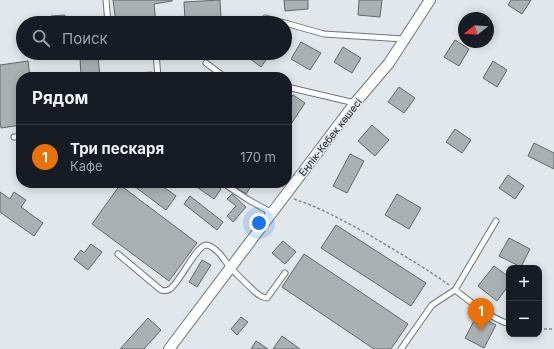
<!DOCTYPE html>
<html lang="ru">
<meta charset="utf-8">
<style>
:root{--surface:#171b24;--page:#20242c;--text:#f1f3f6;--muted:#9ea1a6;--line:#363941;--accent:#2563eb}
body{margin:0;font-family:Inter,sans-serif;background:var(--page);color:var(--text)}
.controls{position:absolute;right:12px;bottom:12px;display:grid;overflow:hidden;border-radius:8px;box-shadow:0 2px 10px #0003}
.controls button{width:36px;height:36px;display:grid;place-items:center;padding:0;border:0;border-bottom:1px solid var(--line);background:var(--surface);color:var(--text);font:20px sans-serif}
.compass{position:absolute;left:458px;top:12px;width:36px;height:36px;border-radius:50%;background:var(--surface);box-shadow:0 2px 10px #0003;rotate:253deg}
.you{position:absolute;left:259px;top:223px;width:14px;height:14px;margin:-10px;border:3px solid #fff;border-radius:50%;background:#1a73e8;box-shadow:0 0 0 6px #1a73e833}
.badge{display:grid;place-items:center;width:26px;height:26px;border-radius:50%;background:var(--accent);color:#fff;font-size:13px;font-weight:700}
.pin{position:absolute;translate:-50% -33px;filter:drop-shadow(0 1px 2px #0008)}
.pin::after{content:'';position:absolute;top:21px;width:14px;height:12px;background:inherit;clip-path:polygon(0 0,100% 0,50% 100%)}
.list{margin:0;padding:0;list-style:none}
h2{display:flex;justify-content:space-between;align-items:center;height:52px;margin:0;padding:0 16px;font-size:17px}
h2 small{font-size:13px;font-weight:400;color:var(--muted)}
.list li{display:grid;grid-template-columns:26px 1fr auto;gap:12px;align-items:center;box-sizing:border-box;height:64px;padding:0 16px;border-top:1px solid var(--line)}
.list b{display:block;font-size:15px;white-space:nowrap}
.list p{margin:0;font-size:13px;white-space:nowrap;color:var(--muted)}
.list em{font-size:13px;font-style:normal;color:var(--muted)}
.icon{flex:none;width:22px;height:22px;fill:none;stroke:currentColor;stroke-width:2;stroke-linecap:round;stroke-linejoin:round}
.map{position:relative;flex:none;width:554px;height:349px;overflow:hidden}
.search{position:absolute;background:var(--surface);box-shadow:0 2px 10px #0003;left:16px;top:16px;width:276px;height:44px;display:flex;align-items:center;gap:10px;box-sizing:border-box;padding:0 14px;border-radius:22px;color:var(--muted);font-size:15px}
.panel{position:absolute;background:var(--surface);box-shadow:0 2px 10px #0003;left:16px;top:72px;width:276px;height:116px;border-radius:16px}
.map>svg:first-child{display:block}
.building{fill:#abb1b3;stroke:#63686a}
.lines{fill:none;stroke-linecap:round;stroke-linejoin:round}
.lane-casing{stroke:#707578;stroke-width:7}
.street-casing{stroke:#707578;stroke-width:12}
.path{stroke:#878a8d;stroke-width:1.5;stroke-dasharray:3 2;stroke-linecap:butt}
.lane{stroke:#fff;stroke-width:5}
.street{stroke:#fff;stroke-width:10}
.labels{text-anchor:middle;stroke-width:3;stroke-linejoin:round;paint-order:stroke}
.street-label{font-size:10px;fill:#1e1f21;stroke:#e2e7eb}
</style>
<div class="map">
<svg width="554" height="349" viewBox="0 0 554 349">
<rect width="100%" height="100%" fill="#e2e7eb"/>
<path class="building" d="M113,0H172V1L154,4L156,23H116Z
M220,0L221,18L185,20L184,2Z
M284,0H308V9L285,11Z
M359,0H382L380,17L358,15Z
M511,0H531L522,14L508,5Z
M65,15L66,23H51V16Z
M455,40L469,49L459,66L444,57Z
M301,42L321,53L310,70L291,59Z
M343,47L361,58L352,73L334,62Z
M253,53H269L270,54L261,67L249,58Z
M98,56L100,77H81L80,57Z
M28,61L30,77H21V125L1,128L0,121V65Z
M493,61L507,70L497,87L483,78Z
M152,72L153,77H105V75Z
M399,87L415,98L404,113L388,102Z
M293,95L305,103L287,130V104Z
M372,125L389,140L375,156L358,141Z
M455,129L471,140L462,153L446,142Z
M534,143L554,153V169L528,156Z
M350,154L364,161L347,193L333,186Z
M508,175L524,186L515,199L499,188Z
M130,183H158L176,196L166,210Z
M191,183H213L221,189L214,199Z
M229,183H253L246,194Z
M120,185L197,243L169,281L92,224Z
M0,192L10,199L14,192L26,200L21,207L43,223L34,236L0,212Z
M232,194L246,207L233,222L227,216L236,206L227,199Z
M397,194L421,208L409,229L385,215Z
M190,196L223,222L217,230L184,204Z
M336,225L426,283L411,306L321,248Z
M509,238L530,249L521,267L499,256Z
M283,241L296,252L285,264L272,253Z
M91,244L102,252L88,270L74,259L81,250L84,253Z
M304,254L408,324L391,349H374L282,287Z
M202,260L211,265L197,287L189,282Z
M494,266L509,277V285L497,301L478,286Z
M477,315L496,325L484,348L465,338Z
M241,317L248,322L237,335L231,329Z
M148,318L161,330L144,349H120Z
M282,336L300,349H273Z
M256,341L268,349H251Z"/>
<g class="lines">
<defs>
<path id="lane" d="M106,0L108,23
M265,18L284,23
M285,23L324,34L404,39
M156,53L158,77
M206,63L222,75L226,77
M287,87L355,103
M14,137H21
M223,183L247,199L272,213
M118,254L161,290C164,291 167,291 170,289C180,282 196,246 206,245C210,245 216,250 219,253C223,257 226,263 230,267C237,275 245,282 252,289C256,293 261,298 267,298L285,273
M455,290C472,303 489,317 509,324
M401,349L432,305L455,290L496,221"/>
<path id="street" d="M169,349L355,103L389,63L430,0"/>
</defs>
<use href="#lane" class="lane-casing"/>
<use href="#street" class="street-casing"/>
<path class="path" d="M294,199C319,207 342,220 366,233C394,250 423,266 449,285
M539,329H554"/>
<use href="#lane" class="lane"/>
<use href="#street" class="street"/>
</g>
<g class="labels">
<g class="street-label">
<text transform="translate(330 137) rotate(-52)" y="4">Еңлік-Кебек көшесі</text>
</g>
</g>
</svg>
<div class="controls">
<button>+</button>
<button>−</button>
</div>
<svg class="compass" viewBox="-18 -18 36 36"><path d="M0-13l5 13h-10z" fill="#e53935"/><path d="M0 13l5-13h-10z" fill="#9ea1a6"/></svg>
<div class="you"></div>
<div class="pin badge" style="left:481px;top:331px;background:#e8710a">1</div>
<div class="search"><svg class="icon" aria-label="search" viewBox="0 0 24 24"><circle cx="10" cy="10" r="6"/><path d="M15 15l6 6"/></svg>Поиск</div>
<section class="panel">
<h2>Рядом<small></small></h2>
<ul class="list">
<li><span class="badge" style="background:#e8710a">1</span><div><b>Три пескаря</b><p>Кафе</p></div><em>170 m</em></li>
</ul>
</section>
</div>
